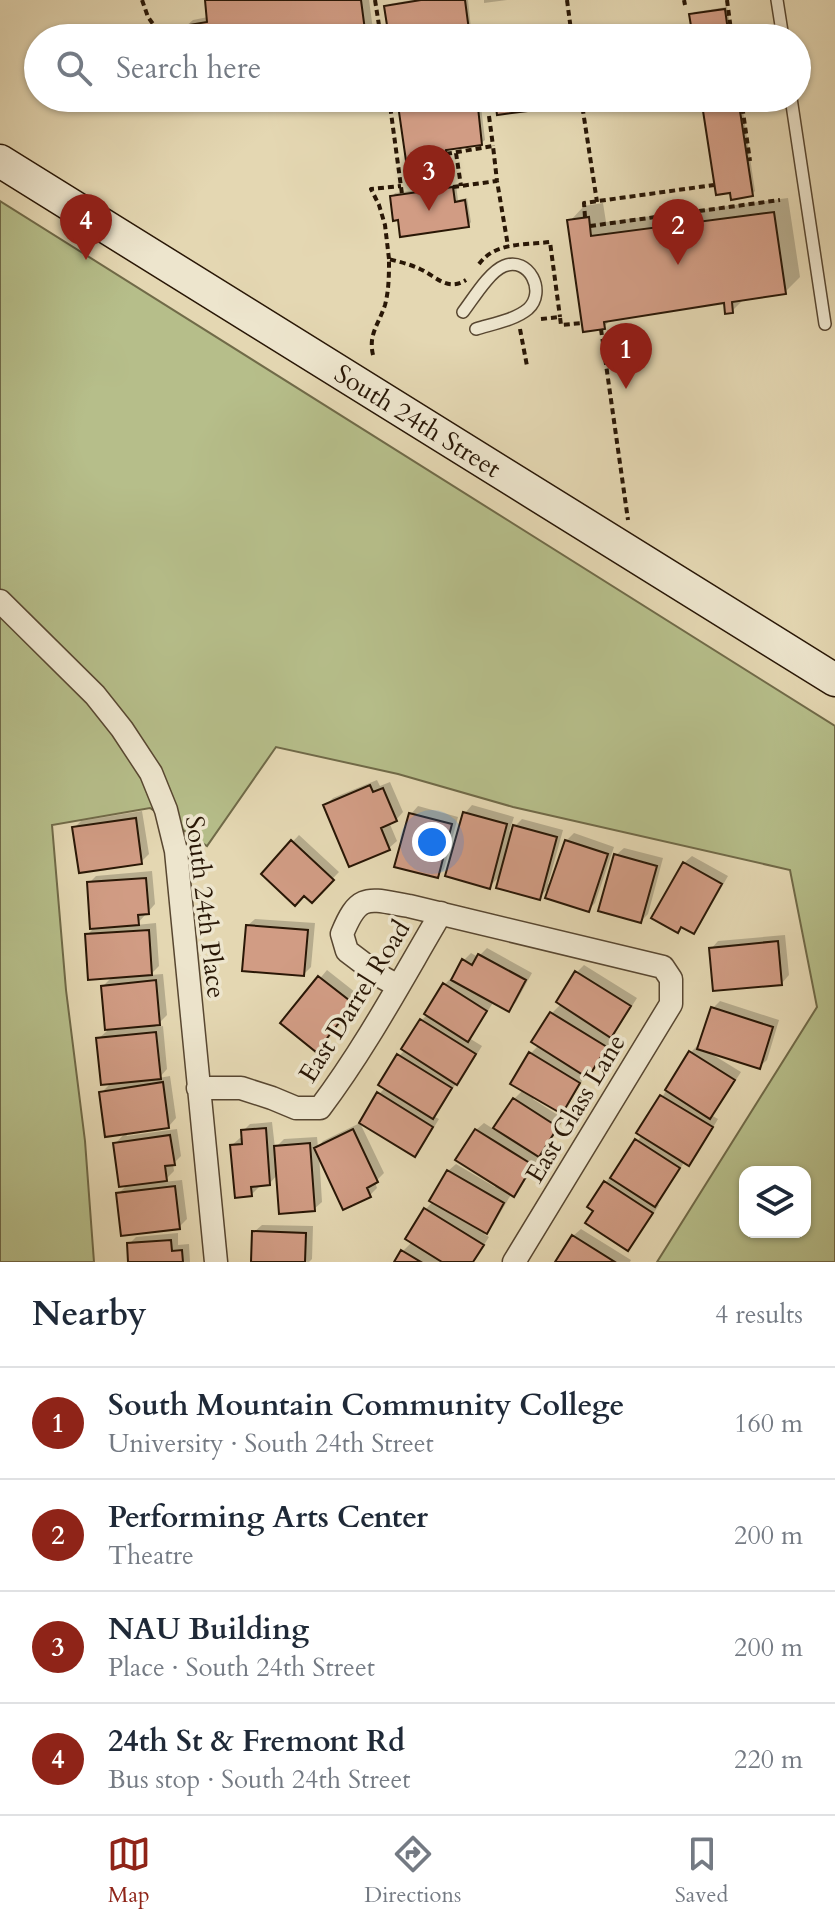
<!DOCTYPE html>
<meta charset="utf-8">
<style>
:root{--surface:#fff;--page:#f6f6f7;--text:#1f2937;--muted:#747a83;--line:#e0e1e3;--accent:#8f2418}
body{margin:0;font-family:Cardo,serif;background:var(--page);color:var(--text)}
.controls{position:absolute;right:24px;bottom:24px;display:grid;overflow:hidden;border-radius:16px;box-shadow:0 2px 6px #0004}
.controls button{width:72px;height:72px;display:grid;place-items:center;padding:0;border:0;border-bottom:2px solid var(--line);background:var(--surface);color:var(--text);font:40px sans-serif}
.you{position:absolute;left:432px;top:842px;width:28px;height:28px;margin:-20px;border:6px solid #fff;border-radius:50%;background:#1a73e8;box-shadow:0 0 0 12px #1a73e833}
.badge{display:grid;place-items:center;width:52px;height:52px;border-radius:50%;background:var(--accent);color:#fff;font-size:26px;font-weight:700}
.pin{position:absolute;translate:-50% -66px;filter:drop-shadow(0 2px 4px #0008)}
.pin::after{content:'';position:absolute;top:42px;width:28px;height:24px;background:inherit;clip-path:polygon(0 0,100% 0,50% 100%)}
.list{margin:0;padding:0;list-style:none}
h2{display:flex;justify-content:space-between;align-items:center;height:104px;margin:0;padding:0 32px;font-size:34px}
h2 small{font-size:26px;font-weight:400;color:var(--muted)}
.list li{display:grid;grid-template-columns:52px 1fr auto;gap:24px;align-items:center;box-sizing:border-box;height:112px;padding:0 32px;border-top:2px solid var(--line)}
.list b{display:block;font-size:30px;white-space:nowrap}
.list p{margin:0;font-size:26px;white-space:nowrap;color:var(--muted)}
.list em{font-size:26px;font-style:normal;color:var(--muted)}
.icon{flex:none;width:44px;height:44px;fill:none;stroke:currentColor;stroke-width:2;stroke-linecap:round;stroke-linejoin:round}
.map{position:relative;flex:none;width:835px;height:1262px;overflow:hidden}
.search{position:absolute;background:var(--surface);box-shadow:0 2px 6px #0004;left:24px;right:24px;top:24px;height:88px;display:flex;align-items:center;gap:20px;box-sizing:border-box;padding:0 28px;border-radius:44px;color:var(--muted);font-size:30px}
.sheet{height:552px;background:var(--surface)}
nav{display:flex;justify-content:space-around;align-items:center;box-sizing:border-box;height:112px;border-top:2px solid var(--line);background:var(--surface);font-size:22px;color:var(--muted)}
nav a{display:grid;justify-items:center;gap:4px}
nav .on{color:var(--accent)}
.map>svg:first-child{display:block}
.green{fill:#b6be8a;stroke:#706a48;stroke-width:2;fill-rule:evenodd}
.shadow{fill:#0003}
.building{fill:#d19c84;stroke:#291706;stroke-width:2}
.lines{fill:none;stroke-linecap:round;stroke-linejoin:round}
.service-casing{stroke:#584731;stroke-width:14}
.minor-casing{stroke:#584731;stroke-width:25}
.secondary-casing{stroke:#291706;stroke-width:35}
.path{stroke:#291706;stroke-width:4;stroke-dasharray:6 4;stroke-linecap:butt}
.service{stroke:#ede5cd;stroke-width:11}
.minor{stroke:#ede5cd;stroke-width:22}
.secondary{stroke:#ede5cd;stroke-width:32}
.labels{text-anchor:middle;stroke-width:7;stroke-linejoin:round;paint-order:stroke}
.street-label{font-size:26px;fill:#291706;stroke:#ede5cd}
</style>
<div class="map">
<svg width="835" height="1262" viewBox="0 0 835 1262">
<rect width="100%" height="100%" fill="#e4d7b2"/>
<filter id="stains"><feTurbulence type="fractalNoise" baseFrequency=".0025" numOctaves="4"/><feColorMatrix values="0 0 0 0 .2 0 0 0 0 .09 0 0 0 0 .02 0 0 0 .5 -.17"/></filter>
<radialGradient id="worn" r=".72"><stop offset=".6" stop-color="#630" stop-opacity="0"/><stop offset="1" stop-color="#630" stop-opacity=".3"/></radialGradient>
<path class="green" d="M0,201L835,726V1262H657L817,1007L790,870L513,807L398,774L276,747L207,846L150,808L52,825L66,990L85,1141L94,1262H0ZM745,1172H805V1232H745Z"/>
<path class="shadow" d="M206,0H369L374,37L187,38L185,27L193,20L208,17Z
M412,0H468L472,38H391L386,7L389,4Z
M484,0H507L484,3Z
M727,7L732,38H695L691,15L694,12Z
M399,98H480L485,140L481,143L448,147L451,173L448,176Z
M703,98H741L755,191L752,194Z
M456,185L458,200L467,198L471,222L468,226L392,197L395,193Z
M788,198L800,277L785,292L745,298L732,311L725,301L612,318L604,327L570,221L584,206L603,203L606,222Z
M377,780L380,786L390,782L403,812L396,820L389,822L397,841L389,848L350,864L326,805L333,798Z
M472,805L514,817L509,832L522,819L563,830L548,884L551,885L566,841L574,833L614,847L595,903L588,910L551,885L539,898L502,874L489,887L465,813Z
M418,806L458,817L444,869L437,876L411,814Z
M142,811L149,854L141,862L74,828L81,821Z
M299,835L339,872L312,900L263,873Z
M624,848L663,858L648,914L641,921L616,855Z
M692,856L728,876L700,925L693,932L683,926L678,931L684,863Z
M152,871L155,904L148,912H145V915L136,925L156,923L159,966L150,975L163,974L167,1015L155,1027L163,1026L167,1069L159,1078L170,1076L176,1118L169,1126L101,1093L112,1082L98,1039L107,1031L103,986L113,976L87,935L95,927L89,883L96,876Z
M255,919L315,923L311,967L304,974L247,926Z
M785,935L789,975L782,983L711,949L718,941Z
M487,948L532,973L516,1002L509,1010L494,1001L475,1032L469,1038L482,1046L464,1075L457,1082L440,1109L433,1116L439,1119L422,1147L414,1155L379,1094L386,1087L399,1056L405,1050L422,1020L428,1014L444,985L452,977L454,979L464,960L471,953L478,957Z
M584,965L637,998L618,1028L609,1037L612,1039L595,1068L587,1075L586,1074L569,1104L561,1111L535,1096L533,1099L564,1119L546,1148L537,1156L539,1157L521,1187L514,1194L512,1193L493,1225L484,1234L489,1237L473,1262H396L403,1251L413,1241L408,1238L426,1209L433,1201L448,1171L456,1164L495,1187L497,1184L476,1130L484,1123L495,1130L514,1099L524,1089L530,1054L539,1045L534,1042L552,1013L561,1004L577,972Z
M327,970L360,996L323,1042L283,1023Z
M720,1001L779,1020L767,1060L759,1067L710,1053L741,1072L717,1109L711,1115L718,1119L696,1156L688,1163L685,1161L662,1197L656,1203L659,1205L635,1241L628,1248L596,1210L606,1182L642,1135L639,1133L691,1052L698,1045L700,1046L713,1008Z
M272,1122L275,1148L284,1139L317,1137L318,1147L323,1141L360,1123L384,1173L375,1182L377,1188L370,1195L344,1207L319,1154L322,1202L314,1209L278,1174L270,1183L258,1184L259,1187L251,1195L232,1145L240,1138H244L243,1131L250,1124Z
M177,1129L181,1156L173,1164L174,1171L163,1182L182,1180L187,1219L179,1227L118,1194L128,1184L115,1144L126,1132L127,1136Z
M262,1225L313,1226L312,1259L309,1262H253L254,1232Z
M581,1229L631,1260L630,1262H557L573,1236Z
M178,1233V1245L189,1244L190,1262H130L129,1244L136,1237Z"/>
<path class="building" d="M205,0H361L366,38H185L183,26L207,22Z
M421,0H465L470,38H389L384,6Z
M725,9L729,38H693L689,14Z
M397,98H477L482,145L446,150L449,178L409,182Z
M495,98H535L536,107L527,108V111L497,115Z
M701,98H738L753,196L731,200L730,193L716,195Z
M453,187L455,202L465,200L469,227L400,237L398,220L393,221L390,196Z
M774,212L786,294L732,302L733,313L725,314L724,303L604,322L605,329L583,332L567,220L589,217L591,236Z
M370,785L373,792L383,788L397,821L381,828L390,850L349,867L323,805Z
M463,812L507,824L490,889L445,876Z
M409,813L452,824L438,878L394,867Z
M136,818L142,864L79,873L72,827Z
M513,825L557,837L540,900L496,888Z
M291,840L334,880L312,903L304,896L295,906L261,874Z
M565,840L608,854L589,912L545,898Z
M614,854L657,866L641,923L598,911Z
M683,862L722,884L694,934L681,927L678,933L651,918Z
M146,878L149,914L138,915L139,925L90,929L87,882Z
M246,925L308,930L304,976L242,971Z
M149,930L152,975L88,980L85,934Z
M778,941L782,985L713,991L709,948Z
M478,954L526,980L509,1012L451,980L462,959L472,965Z
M575,971L631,1006L611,1038L556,1002Z
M318,976L354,1004L316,1052L280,1023Z
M156,980L160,1025L105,1030L101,986Z
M443,983L487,1011L468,1042L424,1014Z
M711,1007L773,1027L760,1069L697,1049Z
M550,1012L607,1047L588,1078L531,1042Z
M420,1019L476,1054L457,1085L401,1049Z
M156,1032L161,1079L101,1085L96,1038Z
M689,1051L735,1080L710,1119L665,1090Z
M529,1052L580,1083L562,1114L510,1084Z
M397,1054L452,1088L433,1119L378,1085Z
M163,1082L169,1128L105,1137L99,1092Z
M377,1092L433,1127L415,1157L359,1123Z
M660,1095L713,1127L689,1166L636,1133Z
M513,1098L558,1127L539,1157L493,1128Z
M266,1128L270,1185L251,1187L252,1196L235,1198L230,1145L242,1144L241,1130Z
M353,1129L378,1182L367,1188L371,1197L343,1210L314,1148Z
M475,1129L533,1165L514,1197L455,1160Z
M170,1135L175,1165L165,1166L167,1181L119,1187L113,1143Z
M635,1139L680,1168L655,1207L610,1178Z
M310,1143L315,1211L279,1214L274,1146Z
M447,1170L504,1203L487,1234L429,1201Z
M604,1181L653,1213L628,1251L585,1223L593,1211L587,1207Z
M175,1186L180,1229L121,1236L116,1193Z
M424,1208L484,1245L473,1262H442L405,1239Z
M252,1231L306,1233L305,1262H251Z
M572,1235L615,1262H555Z
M171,1240L172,1251L182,1250L183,1262H128L127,1243Z
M401,1250L421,1262H394Z"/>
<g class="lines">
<defs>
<path id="service" d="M777,0L783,38
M791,98L825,324
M463,312C473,299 489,272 504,266C529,256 547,292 528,309C515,320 492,324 476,329"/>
<path id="minor" d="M0,601L95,695L122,729L151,773L166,810L176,851L216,1262
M398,986L380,976L347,951L342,934C359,892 368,899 409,906L663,967L671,979V1004L514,1262
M198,1088H241L272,1098L296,1108H320C366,1047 402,979 441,913"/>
<g id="secondary">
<path id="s1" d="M0,161L835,680"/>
</g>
</defs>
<use href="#service" class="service-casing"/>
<use href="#minor" class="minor-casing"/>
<use href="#secondary" class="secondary-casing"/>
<path class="path" d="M142,0L148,17L163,38
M375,0L381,38
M567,0L572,38
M684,0L685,5
M727,0L732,38
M213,98L265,106L264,98
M389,98L402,194
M581,98L597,202
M741,98L750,161
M489,116L493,146
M456,153L461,186
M446,154L493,146L497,181
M453,187L497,181L508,246
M585,217L584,203L714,185
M590,226L780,200
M389,259L385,225L379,205L371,189L401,186
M479,264C495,242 524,245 550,242L560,317
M541,319L560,317L561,325L582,323
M520,329L527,366
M601,329L628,520
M373,355C368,334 379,324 385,305C389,290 389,274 389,259C399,262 410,264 420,269C436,276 447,292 466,280"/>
<use href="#service" class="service"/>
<use href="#minor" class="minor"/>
<use href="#secondary" class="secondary"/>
</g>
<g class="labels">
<g class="street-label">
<text dy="9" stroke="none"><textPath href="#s1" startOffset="492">South 24th Street</textPath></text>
<text transform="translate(206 907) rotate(83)" y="9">South 24th Place</text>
<text transform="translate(354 1001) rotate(-58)" y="9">East Darrel Road</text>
<text transform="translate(575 1108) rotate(-59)" y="9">East Glass Lane</text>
</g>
</g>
<rect width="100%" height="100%" filter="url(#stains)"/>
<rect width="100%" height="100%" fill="url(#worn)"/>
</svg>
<div class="controls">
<button><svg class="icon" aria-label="layers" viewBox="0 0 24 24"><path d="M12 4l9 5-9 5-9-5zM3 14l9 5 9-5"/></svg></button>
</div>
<div class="you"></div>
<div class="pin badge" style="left:626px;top:389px">1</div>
<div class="pin badge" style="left:678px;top:265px">2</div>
<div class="pin badge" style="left:429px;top:211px">3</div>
<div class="pin badge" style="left:86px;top:260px">4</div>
<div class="search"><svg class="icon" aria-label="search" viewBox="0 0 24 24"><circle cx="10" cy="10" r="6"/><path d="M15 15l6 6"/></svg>Search here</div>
</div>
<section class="sheet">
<h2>Nearby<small>4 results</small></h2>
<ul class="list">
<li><span class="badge">1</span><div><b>South Mountain Community College</b><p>University · South 24th Street</p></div><em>160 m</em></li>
<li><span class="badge">2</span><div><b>Performing Arts Center</b><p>Theatre</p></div><em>200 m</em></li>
<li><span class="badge">3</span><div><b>NAU Building</b><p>Place · South 24th Street</p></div><em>200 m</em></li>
<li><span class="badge">4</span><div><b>24th St &amp; Fremont Rd</b><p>Bus stop · South 24th Street</p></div><em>220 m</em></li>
</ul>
</section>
<nav>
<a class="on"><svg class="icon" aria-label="map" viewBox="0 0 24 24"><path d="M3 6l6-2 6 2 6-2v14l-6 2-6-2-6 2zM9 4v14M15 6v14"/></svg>Map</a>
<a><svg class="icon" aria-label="directions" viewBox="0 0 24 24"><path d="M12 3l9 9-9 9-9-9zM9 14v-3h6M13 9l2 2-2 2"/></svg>Directions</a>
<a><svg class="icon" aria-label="saved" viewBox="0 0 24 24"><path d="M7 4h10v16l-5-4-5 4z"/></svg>Saved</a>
</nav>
